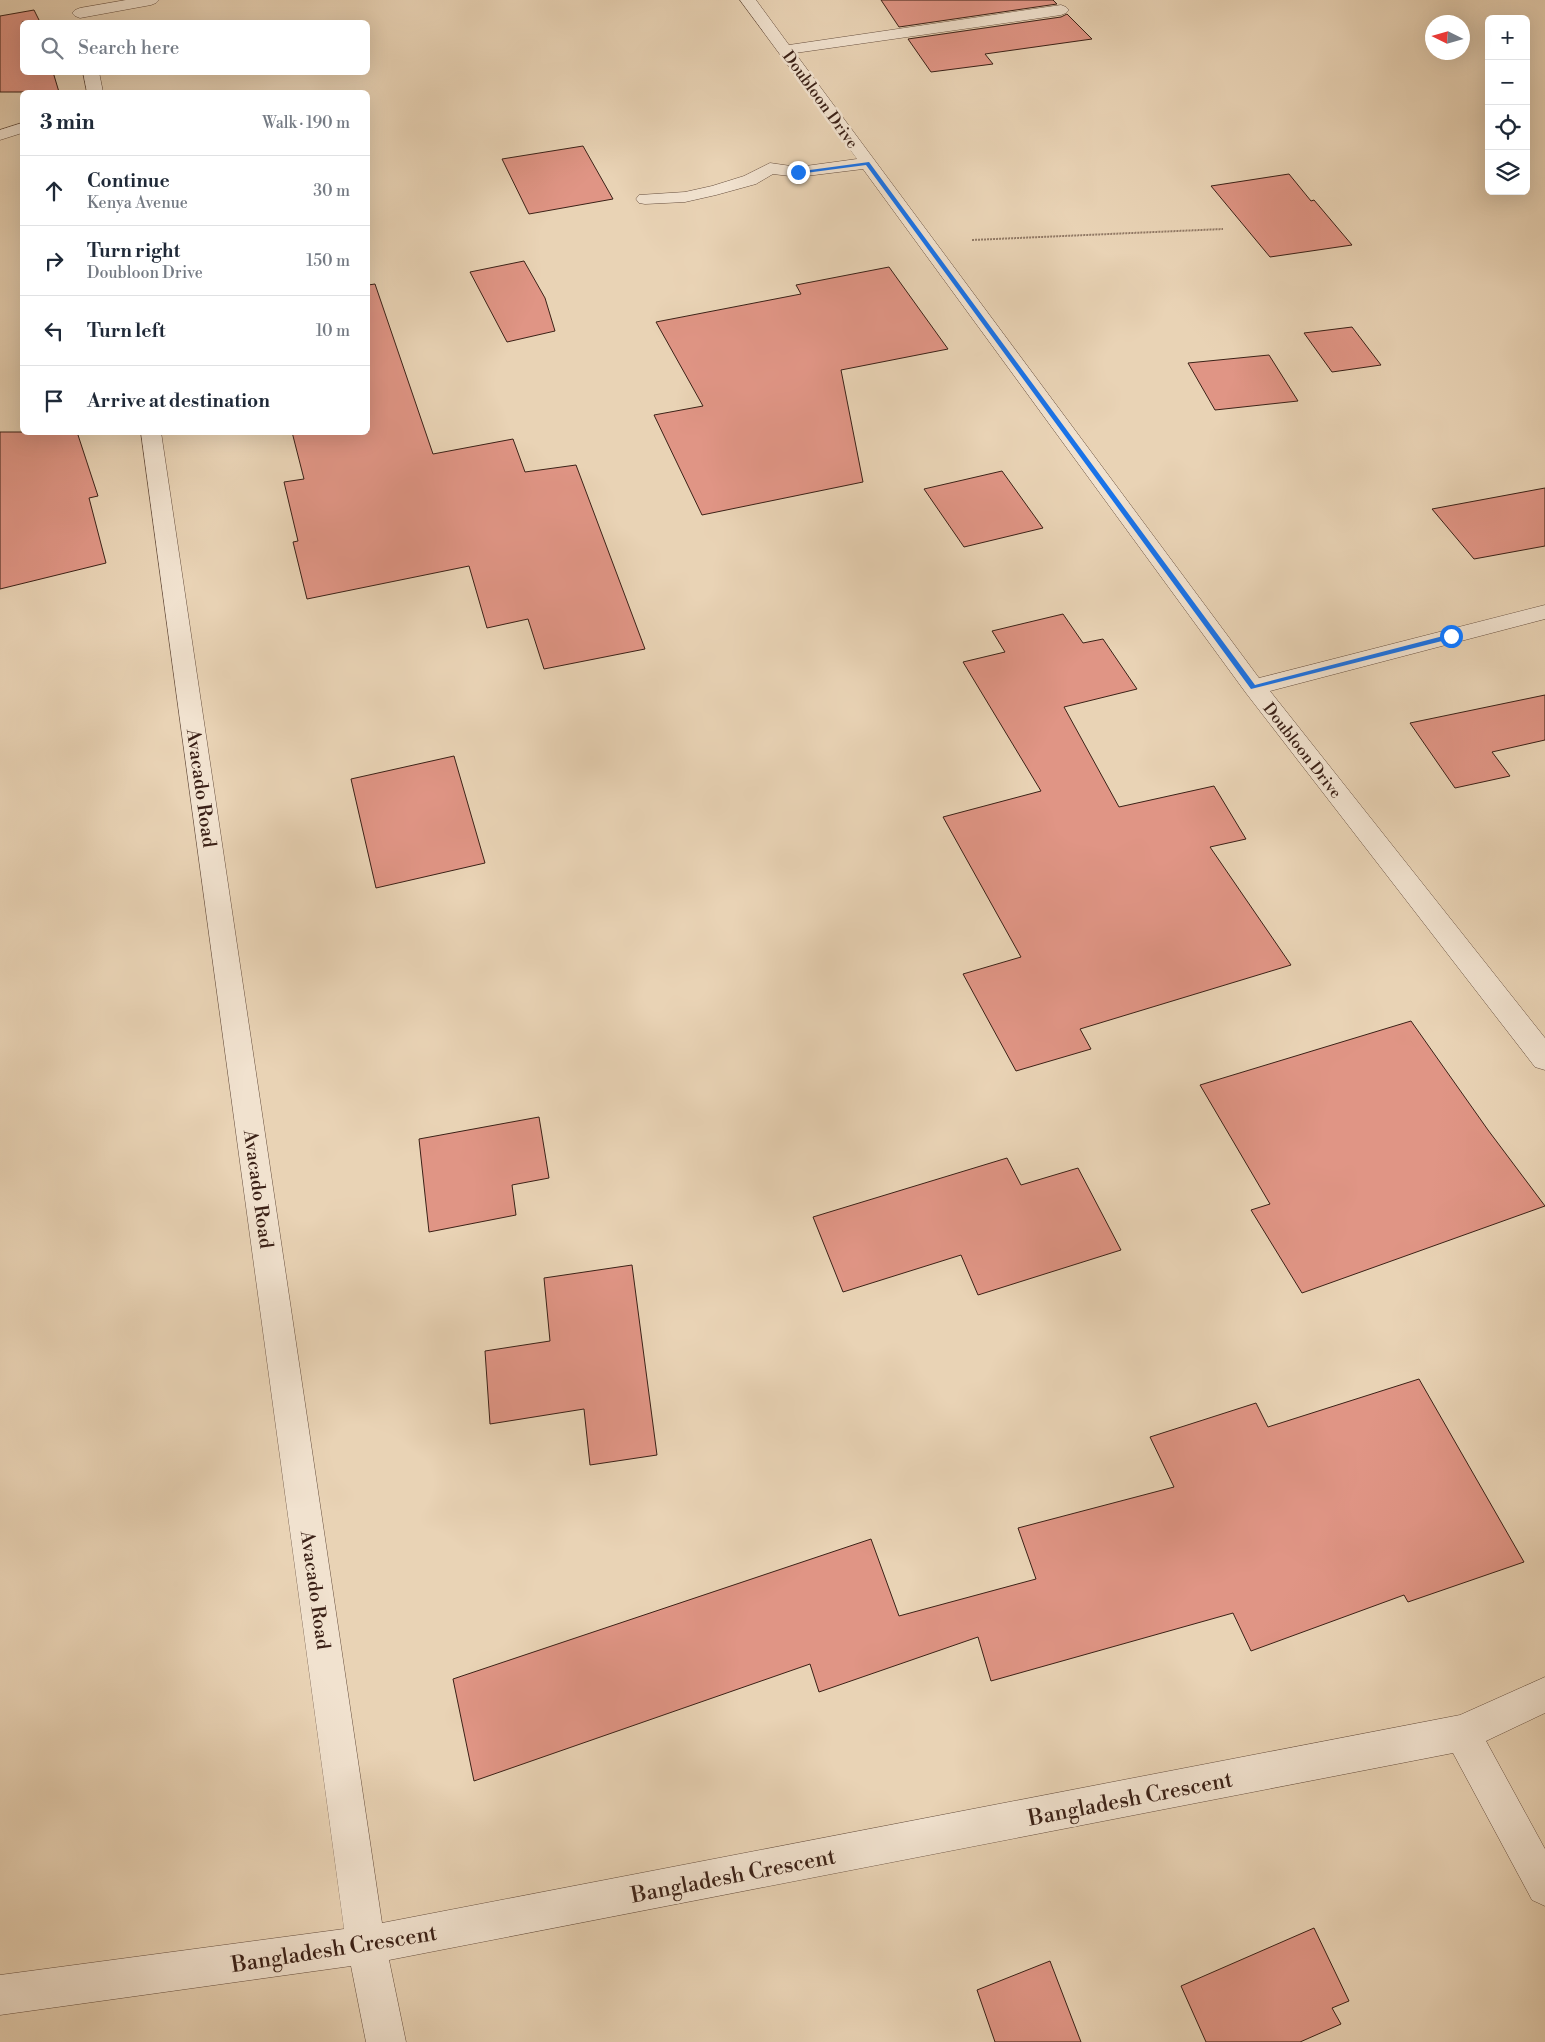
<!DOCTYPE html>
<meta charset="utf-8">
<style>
:root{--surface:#fff;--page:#f6f6f7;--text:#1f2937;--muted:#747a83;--line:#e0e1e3}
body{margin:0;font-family:"Libre Bodoni",serif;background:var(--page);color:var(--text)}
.controls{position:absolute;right:15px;top:15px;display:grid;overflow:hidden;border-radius:8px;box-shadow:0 5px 20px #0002}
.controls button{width:45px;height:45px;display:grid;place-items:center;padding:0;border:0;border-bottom:1px solid var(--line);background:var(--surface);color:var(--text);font:25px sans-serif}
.compass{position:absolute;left:1425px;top:15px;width:45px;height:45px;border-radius:50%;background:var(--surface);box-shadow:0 5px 20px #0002;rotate:275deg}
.stop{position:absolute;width:15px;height:15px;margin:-11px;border:4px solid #1a73e8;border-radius:50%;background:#fff}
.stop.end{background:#1a73e8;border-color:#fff;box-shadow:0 1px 5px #0008}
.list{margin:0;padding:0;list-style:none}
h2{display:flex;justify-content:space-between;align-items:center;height:65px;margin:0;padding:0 20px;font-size:21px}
h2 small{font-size:16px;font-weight:400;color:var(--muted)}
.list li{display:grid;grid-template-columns:32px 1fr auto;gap:15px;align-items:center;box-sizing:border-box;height:70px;padding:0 20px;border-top:1px solid var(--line)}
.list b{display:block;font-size:19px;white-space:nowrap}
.list p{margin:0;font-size:16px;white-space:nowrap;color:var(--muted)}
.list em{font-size:16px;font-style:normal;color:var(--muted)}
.icon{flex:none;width:28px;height:28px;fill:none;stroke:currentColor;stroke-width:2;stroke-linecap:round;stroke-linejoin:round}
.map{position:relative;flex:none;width:1545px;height:2042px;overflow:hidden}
.search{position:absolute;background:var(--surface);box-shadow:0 5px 20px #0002;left:20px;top:20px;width:350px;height:55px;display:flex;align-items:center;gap:12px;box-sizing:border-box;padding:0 18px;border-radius:8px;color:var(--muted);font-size:19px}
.panel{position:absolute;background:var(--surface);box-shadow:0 5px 20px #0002;left:20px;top:90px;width:350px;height:345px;border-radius:8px}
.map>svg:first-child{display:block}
.building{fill:#e09585;stroke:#3b2117}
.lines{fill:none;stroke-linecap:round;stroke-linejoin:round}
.minor-casing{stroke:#664e3e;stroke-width:1}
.path{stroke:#3b2117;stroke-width:2;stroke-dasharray:0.5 1;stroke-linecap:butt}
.minor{fill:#f1e2cf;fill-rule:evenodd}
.route{fill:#1a73e8}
.labels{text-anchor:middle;stroke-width:5;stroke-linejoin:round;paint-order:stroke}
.far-street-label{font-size:16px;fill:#3b2117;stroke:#f1e2cf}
.street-label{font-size:19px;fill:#3b2117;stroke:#f1e2cf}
.near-street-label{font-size:22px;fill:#3b2117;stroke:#f1e2cf}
</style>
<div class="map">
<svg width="1545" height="2042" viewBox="0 0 1545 2042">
<rect width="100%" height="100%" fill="#e9d3b5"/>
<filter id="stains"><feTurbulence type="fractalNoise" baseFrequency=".004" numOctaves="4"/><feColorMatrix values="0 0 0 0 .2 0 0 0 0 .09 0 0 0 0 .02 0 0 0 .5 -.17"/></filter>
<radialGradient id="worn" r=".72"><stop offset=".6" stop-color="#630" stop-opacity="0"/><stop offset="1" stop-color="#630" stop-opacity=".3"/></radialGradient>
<path class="building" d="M881,0H1053L1057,4L899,27Z
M34,10L40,22H22V72H53L59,92H0V16Z
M1067,14L1092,39L985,54L993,64L931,72L908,39L1061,17Z
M583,146L613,199L529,214L502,159Z
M1289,174L1311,201L1314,200L1352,245L1270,257L1211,186Z
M524,261L545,298L555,331L507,342L470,272Z
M889,267L948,349L841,370L863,482L702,515L654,415L703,406L656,322L801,294L796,285Z
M375,284L433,454L513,439L525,472L576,465L645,649L544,669L528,619L487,628L469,566L307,599L293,542L298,541L284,482L304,479L292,432H368V285Z
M1352,327L1381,365L1332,372L1304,333Z
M1269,355L1298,401L1215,410L1188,363Z
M0,432H77L98,496L89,498L106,563L0,589Z
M1002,471L1043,528L964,547L924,489Z
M1545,488V546L1474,559L1432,509Z
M1063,614L1083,643L1103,639L1137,689L1064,707L1119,807L1214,786L1246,839L1210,847L1291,965L1080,1029L1091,1049L1016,1071L963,974L1021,957L943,817L1041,791L963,662L1005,652L992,631Z
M1545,695V740L1492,752L1510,776L1455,788L1410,723Z
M454,756L485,863L376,888L351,779Z
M1411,1021L1488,1130L1545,1206L1302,1293L1251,1210L1270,1204L1200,1085Z
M539,1117L549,1178L512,1185L516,1215L429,1232L419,1139Z
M1007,1158L1021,1185L1078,1168L1121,1250L978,1295L961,1255L843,1292L813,1217Z
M632,1265L657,1455L590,1465L584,1409L490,1424L485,1351L550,1341L544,1278Z
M1419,1379L1524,1562L1408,1602L1404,1595L1251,1651L1233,1613L991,1681L978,1637L819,1692L810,1664L474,1781L453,1679L871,1539L899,1616L1036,1579L1018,1528L1174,1487L1150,1437L1256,1403L1268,1427Z
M1314,1928L1349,2001L1332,2008L1341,2024L1300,2042H1206L1181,1986Z
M1050,1961L1081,2042H995L977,1990Z"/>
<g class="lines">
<defs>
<path id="minor" d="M126,0H159L156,3L151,5L80,18L75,16L72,13L75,10L80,8Z
M740,0H756L789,45L1061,5L1066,7L1069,10L1066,13L1061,15L795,53L1259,678L1545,605V619L1270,691L1545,1038V1070L1535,1067L1246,693L863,169L798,177L773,174L756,184L716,195L685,202L645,204L639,203L636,199L639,195L685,192L712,186L744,176L770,163L798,167L857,159Z
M83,72H99L103,92H87Z
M22,123V133L0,140V130Z
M141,432H161L382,1923L1460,1715L1545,1677V1713L1486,1741L1545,1849V1906L1532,1900L1453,1753L389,1960L406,2042H366L351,1966L0,2015V1975L344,1929Z"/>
</defs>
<use href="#minor" class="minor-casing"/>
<path class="path" d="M972,240L1223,229"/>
<use href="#minor" class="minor"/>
</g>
<path class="route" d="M869,162L1255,685L1451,634L1454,635V638L1251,689L866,165L798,174L795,172Z"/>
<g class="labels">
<g class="far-street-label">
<text transform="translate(821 99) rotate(54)" y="6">Doubloon Drive</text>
<text transform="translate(1303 750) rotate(52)" y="6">Doubloon Drive</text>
</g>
<g class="street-label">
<text transform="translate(202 788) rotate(82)" y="7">Avacado Road</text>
<text transform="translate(259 1189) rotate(82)" y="7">Avacado Road</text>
<text transform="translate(316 1590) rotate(82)" y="7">Avacado Road</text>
</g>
<g class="near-street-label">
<text transform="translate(1130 1798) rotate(-11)" y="8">Bangladesh Crescent</text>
<text transform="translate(733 1875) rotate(-11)" y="8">Bangladesh Crescent</text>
<text transform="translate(334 1948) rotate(-9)" y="8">Bangladesh Crescent</text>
</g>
</g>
<rect width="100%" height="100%" filter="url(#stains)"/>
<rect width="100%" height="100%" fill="url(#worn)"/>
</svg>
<div class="controls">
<button>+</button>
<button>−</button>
<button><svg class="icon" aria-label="locate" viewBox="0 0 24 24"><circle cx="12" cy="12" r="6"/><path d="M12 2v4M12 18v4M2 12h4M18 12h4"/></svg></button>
<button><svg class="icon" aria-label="layers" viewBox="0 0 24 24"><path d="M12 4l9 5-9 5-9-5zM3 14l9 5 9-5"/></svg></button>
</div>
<svg class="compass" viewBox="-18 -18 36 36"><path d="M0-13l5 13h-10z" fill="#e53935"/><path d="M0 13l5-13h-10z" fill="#747a83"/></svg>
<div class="stop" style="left:1451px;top:636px"></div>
<div class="stop end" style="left:798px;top:172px"></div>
<div class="search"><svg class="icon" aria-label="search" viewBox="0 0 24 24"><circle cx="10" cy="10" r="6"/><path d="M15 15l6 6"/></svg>Search here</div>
<section class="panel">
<h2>3 min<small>Walk · 190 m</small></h2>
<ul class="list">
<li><svg class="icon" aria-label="ahead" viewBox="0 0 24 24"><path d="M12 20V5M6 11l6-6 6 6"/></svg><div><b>Continue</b><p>Kenya Avenue</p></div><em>30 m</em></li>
<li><svg class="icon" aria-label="right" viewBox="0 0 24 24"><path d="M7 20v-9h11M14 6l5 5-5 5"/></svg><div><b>Turn right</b><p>Doubloon Drive</p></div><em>150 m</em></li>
<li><svg class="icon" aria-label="left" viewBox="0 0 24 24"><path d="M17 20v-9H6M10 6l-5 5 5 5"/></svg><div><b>Turn left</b></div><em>10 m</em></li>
<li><svg class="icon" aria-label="arrive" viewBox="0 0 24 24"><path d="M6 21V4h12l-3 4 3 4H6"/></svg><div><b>Arrive at destination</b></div></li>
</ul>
</section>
</div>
